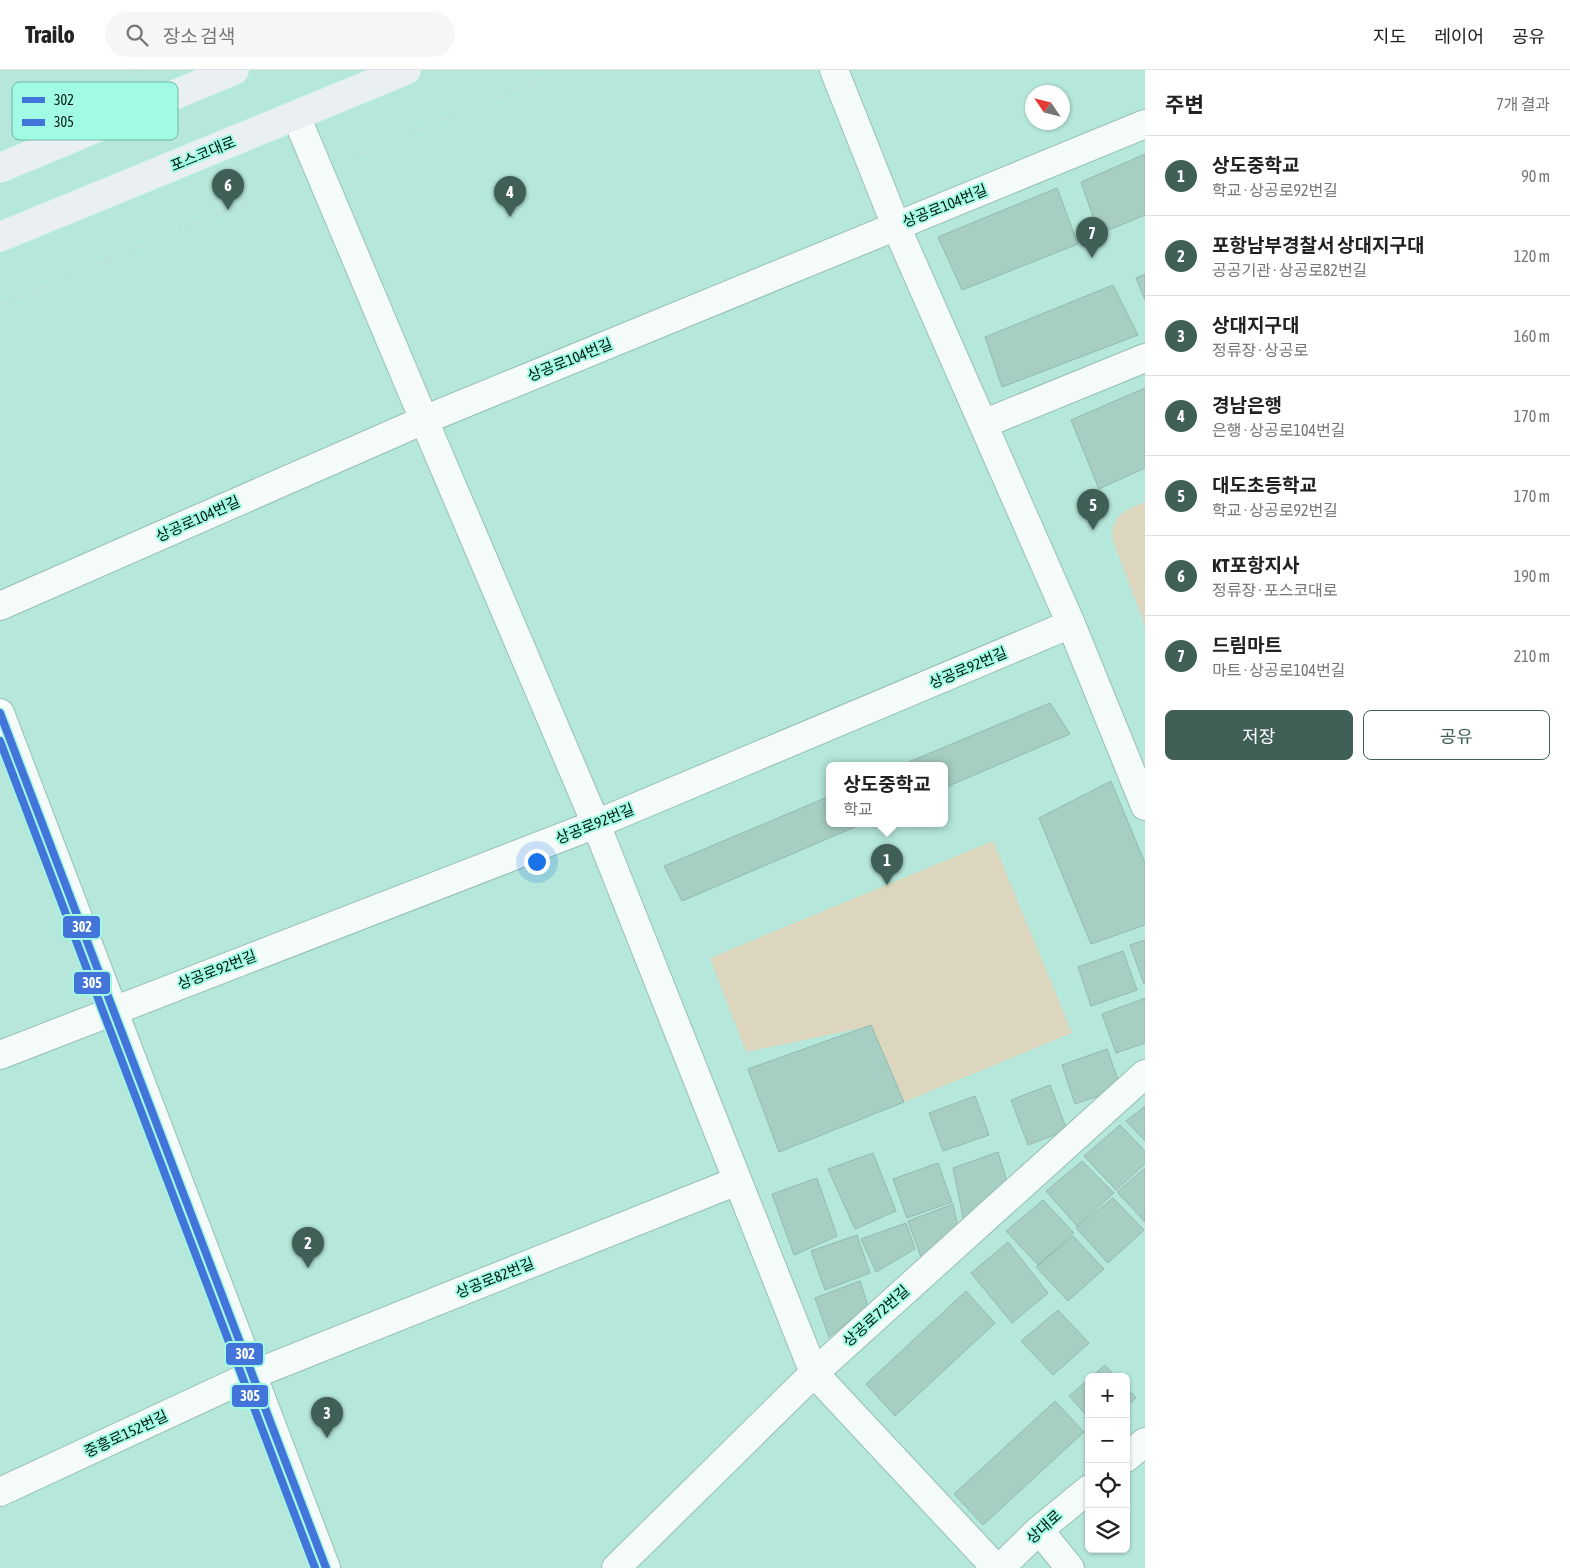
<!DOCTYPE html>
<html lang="ko">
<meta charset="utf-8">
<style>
:root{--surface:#fff;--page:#f6f6f6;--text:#222;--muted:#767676;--line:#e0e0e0;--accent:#3f5f57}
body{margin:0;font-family:"Asap Condensed","Noto Sans KR",sans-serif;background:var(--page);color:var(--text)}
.controls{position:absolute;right:15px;bottom:15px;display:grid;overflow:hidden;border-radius:8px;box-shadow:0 1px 4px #0004}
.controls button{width:45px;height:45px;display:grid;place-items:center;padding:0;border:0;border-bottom:1px solid var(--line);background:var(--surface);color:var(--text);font:25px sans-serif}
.compass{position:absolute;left:1025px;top:15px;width:45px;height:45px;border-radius:50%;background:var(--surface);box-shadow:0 1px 4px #0004;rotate:305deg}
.you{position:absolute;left:536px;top:791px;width:18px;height:18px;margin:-12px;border:4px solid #fff;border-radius:50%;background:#1a73e8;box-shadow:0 0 0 8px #1a73e833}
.badge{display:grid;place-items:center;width:32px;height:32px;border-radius:50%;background:var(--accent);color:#fff;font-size:16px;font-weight:700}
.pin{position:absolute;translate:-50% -41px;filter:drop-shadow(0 1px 2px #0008)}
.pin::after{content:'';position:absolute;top:26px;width:18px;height:15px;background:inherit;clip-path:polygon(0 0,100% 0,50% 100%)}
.popup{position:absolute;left:826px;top:692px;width:122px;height:65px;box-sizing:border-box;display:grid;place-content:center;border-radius:8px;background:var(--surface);filter:drop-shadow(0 1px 4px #0005);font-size:16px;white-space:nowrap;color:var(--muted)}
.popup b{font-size:19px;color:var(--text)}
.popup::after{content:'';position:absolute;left:50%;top:100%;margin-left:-10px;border:10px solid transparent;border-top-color:var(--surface)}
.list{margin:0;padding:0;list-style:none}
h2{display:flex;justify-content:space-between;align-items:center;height:65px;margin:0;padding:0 20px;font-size:21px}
h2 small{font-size:16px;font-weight:400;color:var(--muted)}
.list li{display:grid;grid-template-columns:32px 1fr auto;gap:15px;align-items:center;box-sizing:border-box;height:80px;padding:0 20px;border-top:1px solid var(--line)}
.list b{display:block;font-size:19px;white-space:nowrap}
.list p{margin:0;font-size:16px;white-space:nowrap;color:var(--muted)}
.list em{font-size:16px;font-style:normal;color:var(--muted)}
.actions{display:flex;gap:10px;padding:15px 20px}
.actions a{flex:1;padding:11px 0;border:1px solid var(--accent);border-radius:8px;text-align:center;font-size:18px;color:var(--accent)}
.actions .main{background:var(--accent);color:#fff}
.icon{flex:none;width:28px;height:28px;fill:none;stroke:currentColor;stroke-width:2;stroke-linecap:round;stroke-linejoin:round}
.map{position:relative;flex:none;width:1145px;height:1498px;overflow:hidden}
header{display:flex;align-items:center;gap:30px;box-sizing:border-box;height:70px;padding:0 25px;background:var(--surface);border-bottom:1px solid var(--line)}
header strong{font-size:24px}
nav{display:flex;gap:28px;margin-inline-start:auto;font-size:18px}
.search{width:350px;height:45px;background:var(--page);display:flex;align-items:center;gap:12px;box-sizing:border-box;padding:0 18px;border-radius:28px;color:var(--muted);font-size:19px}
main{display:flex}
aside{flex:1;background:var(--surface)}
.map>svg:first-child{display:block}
.green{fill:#dbd6bd}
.building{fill:#a7cec3;stroke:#92bab0}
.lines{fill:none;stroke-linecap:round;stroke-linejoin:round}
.street-casing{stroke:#97bfb5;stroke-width:30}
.secondary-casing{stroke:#97bfb5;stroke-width:30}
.primary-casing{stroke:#def4ee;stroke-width:30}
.path{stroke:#c9d9d4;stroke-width:3;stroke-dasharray:1 4;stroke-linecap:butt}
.street{stroke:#f4fbf9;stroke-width:28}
.secondary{stroke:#f4fbf9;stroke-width:28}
.primary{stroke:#e9eff2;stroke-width:28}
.bus-1-casing{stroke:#a1fbe4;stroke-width:11}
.bus-2-casing{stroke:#a1fbe4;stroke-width:11}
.bus-1{stroke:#4374d9;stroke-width:8}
.bus-2{stroke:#4374d9;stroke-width:8}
.labels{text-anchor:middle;stroke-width:4;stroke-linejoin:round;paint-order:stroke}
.street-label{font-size:15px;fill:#001610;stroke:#a1fbe4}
.key{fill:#a1fbe4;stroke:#71b6a4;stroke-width:1}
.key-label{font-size:14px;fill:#001610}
.line-badge{stroke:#a1fbe4;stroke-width:2}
.badge-label{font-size:14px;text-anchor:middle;font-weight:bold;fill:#fff}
</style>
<header>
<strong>Trailo</strong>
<div class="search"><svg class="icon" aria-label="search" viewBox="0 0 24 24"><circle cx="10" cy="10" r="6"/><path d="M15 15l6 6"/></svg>장소 검색</div>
<nav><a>지도</a><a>레이어</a><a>공유</a></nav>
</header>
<main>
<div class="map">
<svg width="1145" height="1498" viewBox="0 0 1145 1498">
<rect width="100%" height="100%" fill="#b5e7da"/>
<path class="green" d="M1145,432V556L1112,468C1112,444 1126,440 1145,432Z
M993,771L1072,963L904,1032L871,956L746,982L710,888Z"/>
<path class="building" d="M1145,84V145L1099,164L1081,112Z
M1057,118L1078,174L962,220L938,167Z
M1145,204V230L1136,208Z
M1113,215L1138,265L1002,317L985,267Z
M1145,318V398L1099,419L1071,350Z
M1050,633L1070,664L944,718V696H899Z
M1111,711L1145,793V855L1091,874L1039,748Z
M830,726V754H862L682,831L664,796Z
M1145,870V914H1144L1130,875Z
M1123,881L1137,920L1091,936L1078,897Z
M1145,928V973L1116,983L1102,944Z
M871,955L904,1032L779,1082L748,999Z
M1107,979L1121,1018L1075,1034L1062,995Z
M1050,1015L1067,1060L1028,1075L1011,1030Z
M975,1026L989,1065L943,1081L929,1043Z
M1145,1036V1071L1126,1051Z
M1120,1055L1145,1081V1094L1116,1120L1084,1086Z
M998,1082L1007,1111L964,1152L953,1098Z
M873,1083L896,1141L855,1159L828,1099Z
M1082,1091L1114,1123L1077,1156L1046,1121Z
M938,1093L952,1132L907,1148L893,1109Z
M1145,1098V1152L1117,1122Z
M817,1108L837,1166L794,1185L772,1124Z
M1113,1128L1144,1160L1108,1193L1076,1158Z
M1043,1130L1074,1163L1038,1195L1006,1161Z
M953,1134L958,1158L922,1190L908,1151Z
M906,1153L915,1179L876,1202L861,1169Z
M857,1165L870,1203L825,1220L811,1181Z
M1073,1166L1104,1199L1068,1231L1036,1197Z
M1008,1172L1048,1223L1012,1253L971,1203Z
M860,1211L868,1236L829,1267L815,1228Z
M966,1221L995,1253L895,1346L866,1314Z
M1058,1240L1089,1273L1053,1305L1021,1271Z
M1105,1295L1116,1307H1091Z
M1089,1309V1348L1069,1326Z
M1126,1317L1136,1328L1126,1337Z
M1055,1331L1084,1362L983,1455L954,1424Z"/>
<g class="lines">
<defs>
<path id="street" d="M834,0L896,156L1071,554L1145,736
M296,46L424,350L596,754L814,1303L996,1498
M983,354L1145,288
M0,536L424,350L1145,54
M0,985L596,754L1071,554
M0,1422L252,1305L737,1111
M1039,1460L1070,1498
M616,1498L814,1303L1145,1004"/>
<path id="secondary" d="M0,643L326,1498
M1126,1388L1145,1372
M1000,1498L1039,1460L1089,1419"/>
<path id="primary" d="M0,98L234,0
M0,167L406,0"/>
</defs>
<use href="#street" class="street-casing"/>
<use href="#secondary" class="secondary-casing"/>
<use href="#primary" class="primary-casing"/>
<path class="path" d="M0,59L140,0
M344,91L561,0
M0,235L295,112"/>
<use href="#street" class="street"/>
<use href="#secondary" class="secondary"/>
<use href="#primary" class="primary"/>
<defs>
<path id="bus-1" d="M0,643L326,1498"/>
<path id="bus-2" d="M0,671L315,1498"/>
</defs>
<use href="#bus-1" class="bus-1-casing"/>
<use href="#bus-2" class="bus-2-casing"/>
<use href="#bus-1" class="bus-1"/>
<use href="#bus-2" class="bus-2"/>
</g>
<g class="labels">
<g class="street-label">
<text transform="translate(203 84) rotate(-22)" y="5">포스코대로</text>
<text transform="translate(945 136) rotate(-22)" y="5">상공로104번길</text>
<text transform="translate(570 290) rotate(-22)" y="5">상공로104번길</text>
<text transform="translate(198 449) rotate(-24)" y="5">상공로104번길</text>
<text transform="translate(968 598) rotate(-23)" y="5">상공로92번길</text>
<text transform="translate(595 754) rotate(-22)" y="5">상공로92번길</text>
<text transform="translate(217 900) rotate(-21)" y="5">상공로92번길</text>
<text transform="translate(495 1208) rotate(-22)" y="5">상공로82번길</text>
<text transform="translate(876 1246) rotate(-42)" y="5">상공로72번길</text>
<text transform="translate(126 1364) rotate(-25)" y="5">중흥로152번길</text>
<text transform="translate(1044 1457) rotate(-42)" y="5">상대로</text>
</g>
</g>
<rect x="12" y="12" width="166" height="58" rx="8" class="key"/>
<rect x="22" y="27" width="23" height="6" fill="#4374d9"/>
<rect x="22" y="49" width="23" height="7" fill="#4374d9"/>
<g class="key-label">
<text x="54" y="35">302</text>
<text x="54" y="57">305</text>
</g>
<g class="line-badge">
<rect x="62" y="845" width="39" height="24" rx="5" fill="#4374d9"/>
<rect x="73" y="901" width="38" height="24" rx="5" fill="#4374d9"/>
<rect x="225" y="1272" width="39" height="24" rx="5" fill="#4374d9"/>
<rect x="231" y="1314" width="38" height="24" rx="5" fill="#4374d9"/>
</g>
<g class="badge-label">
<text x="82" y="862">302</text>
<text x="92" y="918">305</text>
<text x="245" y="1289">302</text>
<text x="250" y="1331">305</text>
</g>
</svg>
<div class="controls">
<button>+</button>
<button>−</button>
<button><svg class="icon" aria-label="locate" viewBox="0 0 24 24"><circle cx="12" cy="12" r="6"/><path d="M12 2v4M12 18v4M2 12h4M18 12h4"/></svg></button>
<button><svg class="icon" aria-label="layers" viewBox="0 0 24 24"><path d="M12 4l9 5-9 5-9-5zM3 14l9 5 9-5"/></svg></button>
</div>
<svg class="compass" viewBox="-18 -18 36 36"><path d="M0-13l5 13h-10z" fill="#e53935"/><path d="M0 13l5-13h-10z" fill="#767676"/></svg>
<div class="you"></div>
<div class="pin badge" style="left:887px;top:815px">1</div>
<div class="popup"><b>상도중학교</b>학교</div>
<div class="pin badge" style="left:308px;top:1198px">2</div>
<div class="pin badge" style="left:327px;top:1368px">3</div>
<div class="pin badge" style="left:510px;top:147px">4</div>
<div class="pin badge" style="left:1093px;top:460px">5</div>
<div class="pin badge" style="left:228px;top:140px">6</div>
<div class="pin badge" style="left:1092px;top:188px">7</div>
</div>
<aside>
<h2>주변<small>7개 결과</small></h2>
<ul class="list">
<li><span class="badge">1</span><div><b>상도중학교</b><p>학교 · 상공로92번길</p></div><em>90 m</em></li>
<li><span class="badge">2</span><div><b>포항남부경찰서 상대지구대</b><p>공공기관 · 상공로82번길</p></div><em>120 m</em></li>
<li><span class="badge">3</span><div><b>상대지구대</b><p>정류장 · 상공로</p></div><em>160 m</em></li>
<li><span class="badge">4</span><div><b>경남은행</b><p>은행 · 상공로104번길</p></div><em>170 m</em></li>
<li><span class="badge">5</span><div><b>대도초등학교</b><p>학교 · 상공로92번길</p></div><em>170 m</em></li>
<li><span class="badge">6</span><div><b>KT포항지사</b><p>정류장 · 포스코대로</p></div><em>190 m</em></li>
<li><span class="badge">7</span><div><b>드림마트</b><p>마트 · 상공로104번길</p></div><em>210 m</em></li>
</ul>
<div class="actions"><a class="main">저장</a><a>공유</a></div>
</aside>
</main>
